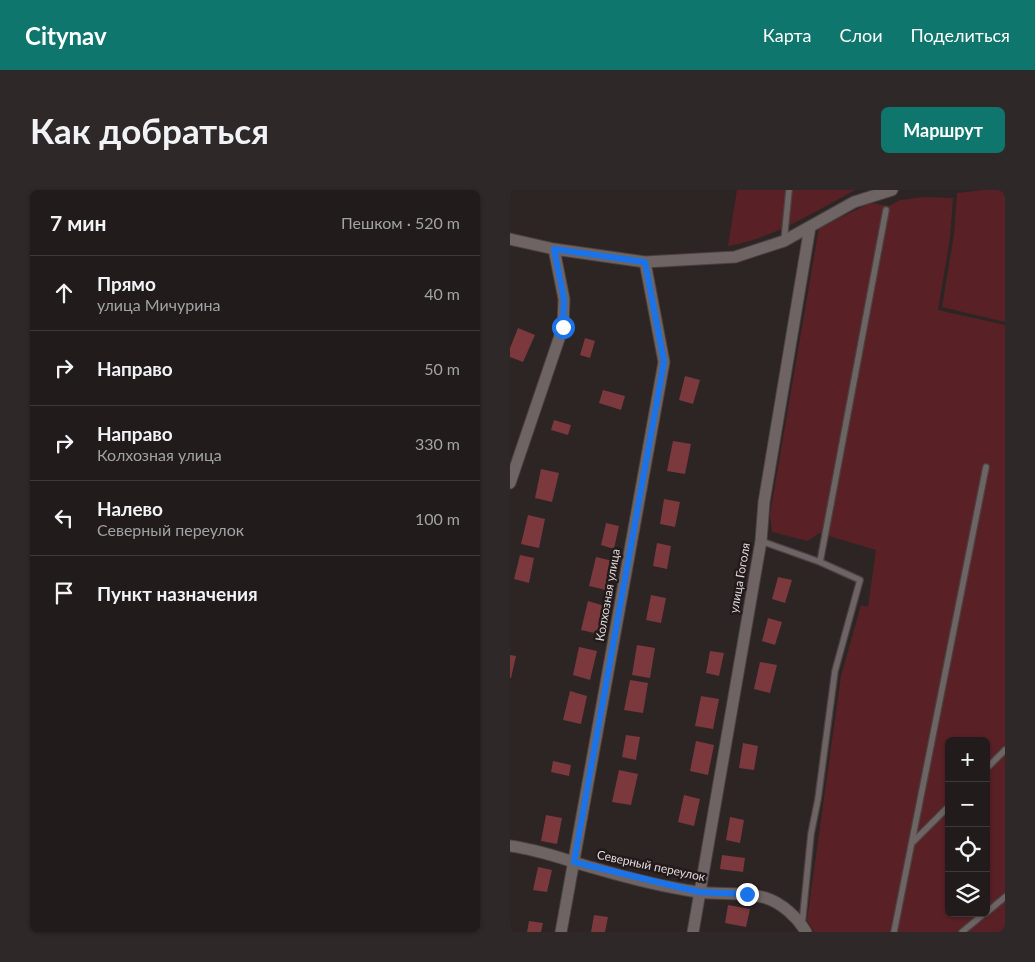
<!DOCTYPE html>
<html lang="ru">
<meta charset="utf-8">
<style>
:root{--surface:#221b1b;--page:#2e2828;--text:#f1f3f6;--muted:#a2a1a3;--line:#3f393a;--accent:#0f766e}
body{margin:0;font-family:Lato,sans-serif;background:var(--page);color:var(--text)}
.controls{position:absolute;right:15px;bottom:15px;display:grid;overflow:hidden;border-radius:8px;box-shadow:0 1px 4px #0004}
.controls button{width:45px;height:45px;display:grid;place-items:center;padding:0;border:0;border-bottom:1px solid var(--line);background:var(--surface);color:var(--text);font:25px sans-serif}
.stop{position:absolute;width:15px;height:15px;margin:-11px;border:4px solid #1a73e8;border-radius:50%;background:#fff}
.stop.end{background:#1a73e8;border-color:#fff;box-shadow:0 1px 5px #0008}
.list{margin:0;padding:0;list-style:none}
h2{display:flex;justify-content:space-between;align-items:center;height:65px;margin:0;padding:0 20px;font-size:21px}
h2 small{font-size:16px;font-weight:400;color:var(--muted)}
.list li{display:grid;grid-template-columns:32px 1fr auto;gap:15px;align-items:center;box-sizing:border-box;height:75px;padding:0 20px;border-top:1px solid var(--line)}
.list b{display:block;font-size:19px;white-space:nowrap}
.list p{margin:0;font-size:16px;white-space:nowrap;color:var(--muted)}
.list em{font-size:16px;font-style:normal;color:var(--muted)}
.icon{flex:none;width:28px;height:28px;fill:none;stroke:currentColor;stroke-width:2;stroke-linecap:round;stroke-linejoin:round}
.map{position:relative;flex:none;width:495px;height:742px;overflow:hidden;border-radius:8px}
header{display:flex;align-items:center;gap:30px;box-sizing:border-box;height:70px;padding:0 25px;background:var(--accent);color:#fff}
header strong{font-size:24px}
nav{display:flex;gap:28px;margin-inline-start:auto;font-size:18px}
.intro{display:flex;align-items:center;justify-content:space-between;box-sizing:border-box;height:120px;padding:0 30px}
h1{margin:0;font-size:35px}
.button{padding:12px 22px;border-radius:8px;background:var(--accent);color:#fff;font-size:18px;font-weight:700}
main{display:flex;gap:30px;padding:0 30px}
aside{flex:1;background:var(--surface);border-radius:8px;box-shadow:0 1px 4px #0004}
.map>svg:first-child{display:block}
.green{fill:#592126;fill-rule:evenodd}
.building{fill:#7b383d}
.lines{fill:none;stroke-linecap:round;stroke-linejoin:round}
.service-casing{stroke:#4a4242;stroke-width:8}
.minor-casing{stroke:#4a4242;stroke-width:13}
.service{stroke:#6e6464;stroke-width:5.5}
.minor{stroke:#6e6464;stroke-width:11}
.route{stroke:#1a73e8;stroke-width:6}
.labels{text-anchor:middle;stroke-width:5;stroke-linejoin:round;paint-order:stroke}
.street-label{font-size:12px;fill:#e0dada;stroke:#231a1a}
</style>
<header>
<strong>Citynav</strong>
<nav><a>Карта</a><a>Слои</a><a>Поделиться</a></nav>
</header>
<div class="intro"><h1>Как добраться</h1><a class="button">Маршрут</a></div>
<main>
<aside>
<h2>7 мин<small>Пешком · 520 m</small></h2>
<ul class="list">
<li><svg class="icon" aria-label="ahead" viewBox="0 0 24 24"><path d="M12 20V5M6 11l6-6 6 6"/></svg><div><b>Прямо</b><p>улица Мичурина</p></div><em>40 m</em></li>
<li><svg class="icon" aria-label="right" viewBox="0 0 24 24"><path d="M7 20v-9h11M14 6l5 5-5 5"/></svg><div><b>Направо</b></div><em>50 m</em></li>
<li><svg class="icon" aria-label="right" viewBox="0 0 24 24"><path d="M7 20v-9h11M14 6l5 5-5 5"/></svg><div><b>Направо</b><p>Колхозная улица</p></div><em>330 m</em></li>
<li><svg class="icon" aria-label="left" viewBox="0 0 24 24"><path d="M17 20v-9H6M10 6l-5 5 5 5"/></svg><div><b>Налево</b><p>Северный переулок</p></div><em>100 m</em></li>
<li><svg class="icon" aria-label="arrive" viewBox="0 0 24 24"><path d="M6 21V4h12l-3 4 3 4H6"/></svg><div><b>Пункт назначения</b></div></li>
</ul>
</aside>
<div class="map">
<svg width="495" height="742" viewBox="0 0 495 742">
<rect width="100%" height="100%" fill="#2d2424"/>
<path class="green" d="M227,0H345C306,21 262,49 218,56Z
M474,0H495V132L432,117L444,44L447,3Z
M414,7L443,8L440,48L428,120L495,135V742H304L297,730L331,486L351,415L358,417L366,360L309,343L298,351L262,342L260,324L309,38L360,13L379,16L390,10ZM439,551H476V723H439Z"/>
<path class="building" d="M8,138L25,145L13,172L0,167V158Z
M75,148L85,151L80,168L70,165Z
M175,186L190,190L183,214L169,210Z
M93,200L115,206L111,220L89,213Z
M44,230L61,235L58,245L41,240Z
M163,251L181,254L175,284L157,281Z
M31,279L49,283L42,312L25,308Z
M154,309L170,312L165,337L150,334Z
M18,325L35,329L29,358L11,354Z
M96,333L109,336L104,359L91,355Z
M147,353L161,356L157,379L143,376Z
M10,365L24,368L19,393L4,389Z
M86,367L103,371L96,400L79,396Z
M268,387L282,390L275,413L262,409Z
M141,405L156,408L151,433L136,430Z
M78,411L95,416L89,444L71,440Z
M258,428L272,432L265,455L252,451Z
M127,455L145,458L140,488L122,485Z
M69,457L87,461L80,490L63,485Z
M200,461L214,463L209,486L196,483Z
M0,465L6,466L1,488H0Z
M250,472L267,475L260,503L244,499Z
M120,490L138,493L133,523L114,520Z
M60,501L77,506L71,534L53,530Z
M191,506L209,509L203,539L185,536Z
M116,545L130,547L126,570L112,567Z
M186,551L204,555L198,585L180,581Z
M233,553L248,556L244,580L229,578Z
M43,571L61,575L59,586L41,582Z
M109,580L128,584L121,615L102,612Z
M174,605L190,609L184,636L168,632Z
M36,625L52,628L47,654L31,651Z
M220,627L234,630L230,653L216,650Z
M212,665L235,668L233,682L210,679Z
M28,677L42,680L37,702L23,700Z
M218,715L240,719L236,737L215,733Z
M84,725L98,727L95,742H81Z
M19,731L33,733L31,742H17Z"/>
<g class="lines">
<defs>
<path id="service" d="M274,51L279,0
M251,351L310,372L350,390L325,481L308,609L301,644L292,735
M310,372L376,20
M476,579L495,560
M402,653L439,616
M476,723L495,707
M384,742L476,277
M452,742L475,723"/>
<path id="minor" d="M0,49L44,59L135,72L225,67L274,51L344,12L382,0
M0,293L53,137L54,109L44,59
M0,656C31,660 55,670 84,678C118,688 154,697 188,702C211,705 234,701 256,708C272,713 288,728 296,742
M51,742L154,172L135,72
M183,742L251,351L254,312L300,37"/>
</defs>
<use href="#service" class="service-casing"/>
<use href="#minor" class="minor-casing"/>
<use href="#service" class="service"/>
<use href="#minor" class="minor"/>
</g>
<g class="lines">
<path class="route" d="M53,137L54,109L44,59L135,72L154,172L64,672L189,702L237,704"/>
</g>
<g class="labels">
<g class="street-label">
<text transform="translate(230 388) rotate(-80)" y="4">улица Гоголя</text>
<text transform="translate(98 405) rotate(-80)" y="4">Колхозная улица</text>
<text transform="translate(141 676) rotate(12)" y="4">Северный переулок</text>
</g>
</g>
</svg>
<div class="controls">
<button>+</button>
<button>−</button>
<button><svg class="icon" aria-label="locate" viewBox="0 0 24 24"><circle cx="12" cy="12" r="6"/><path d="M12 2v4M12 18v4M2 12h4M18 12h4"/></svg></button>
<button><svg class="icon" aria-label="layers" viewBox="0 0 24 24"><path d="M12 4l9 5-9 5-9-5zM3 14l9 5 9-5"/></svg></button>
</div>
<div class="stop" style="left:53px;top:137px"></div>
<div class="stop end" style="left:237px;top:704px"></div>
</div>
</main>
